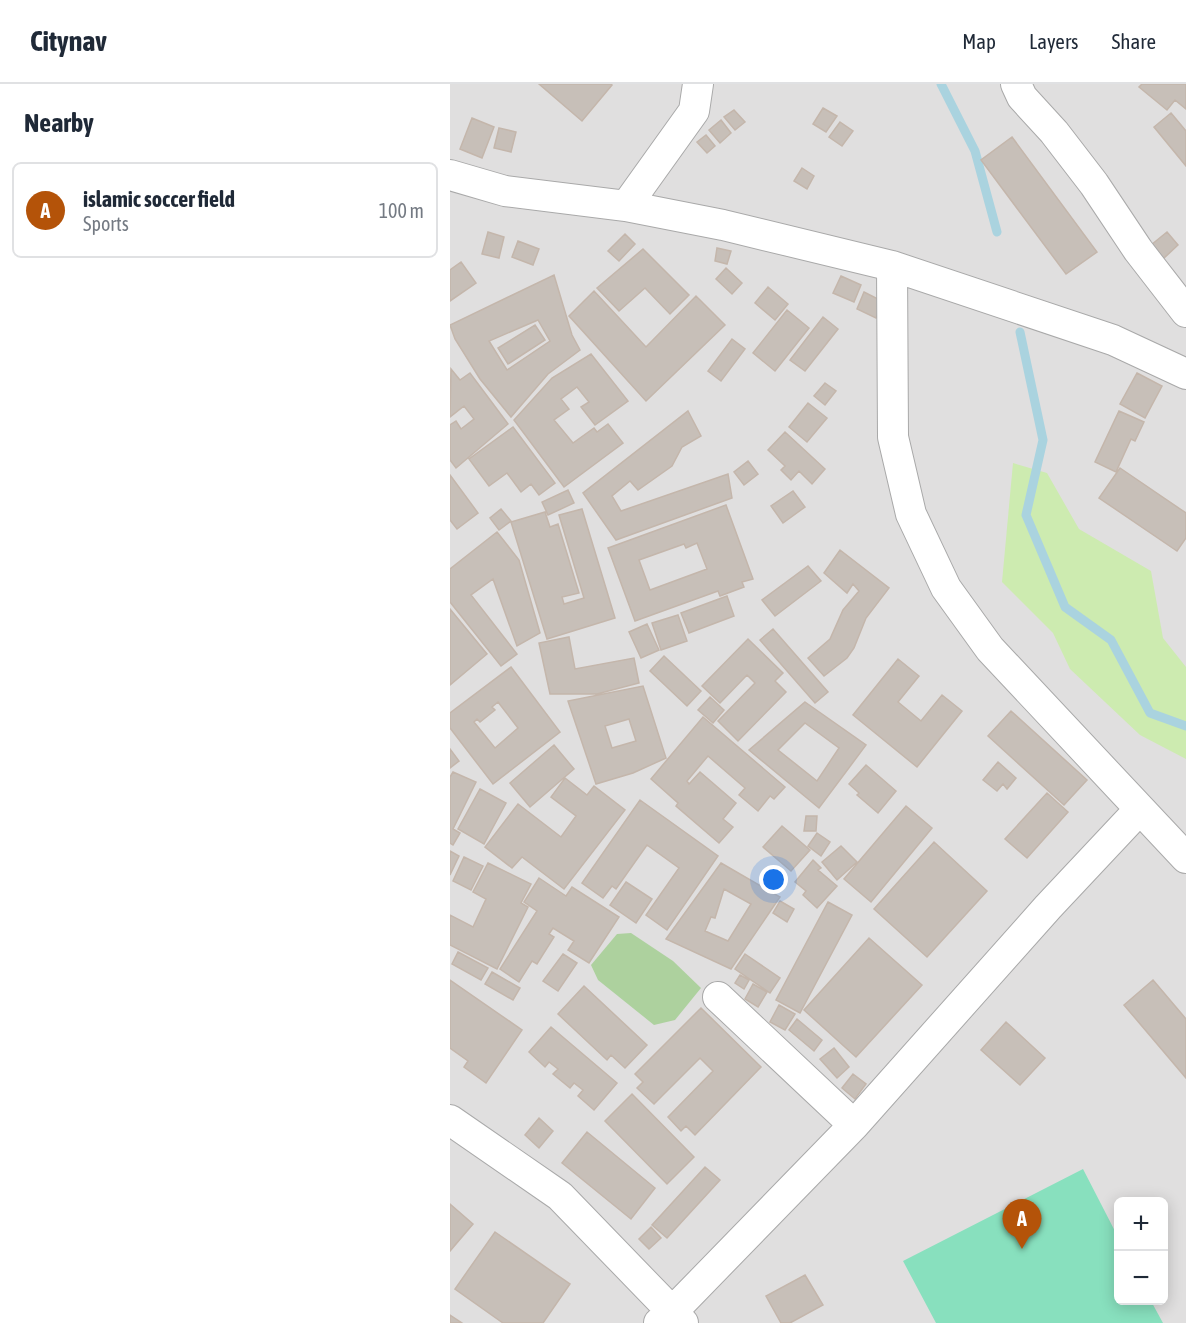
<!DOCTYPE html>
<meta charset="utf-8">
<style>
:root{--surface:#fff;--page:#f2f2f3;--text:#1f2937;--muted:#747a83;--line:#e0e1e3;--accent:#b45309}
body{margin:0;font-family:"Asap Condensed",sans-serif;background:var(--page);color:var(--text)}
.controls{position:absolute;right:18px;bottom:18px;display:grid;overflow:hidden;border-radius:9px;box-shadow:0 3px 15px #0003}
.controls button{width:54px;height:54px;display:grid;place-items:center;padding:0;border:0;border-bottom:2px solid var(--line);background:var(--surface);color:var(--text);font:30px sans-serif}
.you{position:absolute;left:324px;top:796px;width:21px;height:21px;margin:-15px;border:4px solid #fff;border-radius:50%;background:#1a73e8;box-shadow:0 0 0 9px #1a73e833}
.badge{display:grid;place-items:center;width:39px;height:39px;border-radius:50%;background:var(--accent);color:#fff;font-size:20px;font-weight:700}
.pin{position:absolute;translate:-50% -50px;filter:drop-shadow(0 2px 3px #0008)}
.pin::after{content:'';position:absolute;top:32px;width:21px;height:18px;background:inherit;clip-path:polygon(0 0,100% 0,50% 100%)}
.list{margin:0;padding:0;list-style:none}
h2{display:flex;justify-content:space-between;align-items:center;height:78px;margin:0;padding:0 24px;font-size:26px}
h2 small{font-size:20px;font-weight:400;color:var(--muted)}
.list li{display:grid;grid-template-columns:39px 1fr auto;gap:18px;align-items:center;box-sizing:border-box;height:96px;margin:0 12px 12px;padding:0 12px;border:2px solid var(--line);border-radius:9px}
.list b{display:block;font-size:22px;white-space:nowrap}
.list p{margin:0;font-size:20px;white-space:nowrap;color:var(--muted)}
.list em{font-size:20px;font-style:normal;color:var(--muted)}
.map{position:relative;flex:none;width:736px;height:1239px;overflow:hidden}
header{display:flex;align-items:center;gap:36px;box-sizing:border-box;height:84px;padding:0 30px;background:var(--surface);border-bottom:2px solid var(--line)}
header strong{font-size:28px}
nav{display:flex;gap:33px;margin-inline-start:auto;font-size:21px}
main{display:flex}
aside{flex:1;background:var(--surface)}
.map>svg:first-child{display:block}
.residential{fill:#e0dfdf;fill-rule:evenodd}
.grass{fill:#cdebb0}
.forest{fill:#add19e}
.pitch{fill:#88e0be}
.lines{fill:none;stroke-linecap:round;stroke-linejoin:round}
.stream{stroke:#aad3df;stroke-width:9}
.building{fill:#c7bfb8;stroke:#c4b6ab;stroke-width:1.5;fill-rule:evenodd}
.minor-casing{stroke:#a9a9a9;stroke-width:32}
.minor{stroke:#fff;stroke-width:30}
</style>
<header>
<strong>Citynav</strong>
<nav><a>Map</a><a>Layers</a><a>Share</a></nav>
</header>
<main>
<aside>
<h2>Nearby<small></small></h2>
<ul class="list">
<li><span class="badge">A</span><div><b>islamic soccer field</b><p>Sports</p></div><em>100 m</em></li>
</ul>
</aside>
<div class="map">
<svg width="736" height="1239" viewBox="0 0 736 1239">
<rect width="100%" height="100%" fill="#f2efe9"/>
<path class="residential" d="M0,0H736V1239H0ZM668,1118H714V1216H668Z"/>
<path class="grass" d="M563,379L597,389L629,445L701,487L713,554L736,583V675L690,651L620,585L603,549L552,498Z"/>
<path class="forest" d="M181,849L223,877L251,904L225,936L204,941L148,896L141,881L167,850Z"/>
<path class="pitch" d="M633,1085L668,1153V1216L701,1217L713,1239H486L453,1177Z"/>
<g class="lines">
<path class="stream" d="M491,0L525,67L547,148
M570,248L593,356L576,431L615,523L661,556L700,629L736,642"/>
</g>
<path class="building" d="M89,0H161L162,1L132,37Z
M692,0H736V25L725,16L717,26L689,3Z
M373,24L387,32L376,48L363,40Z
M284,26L295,38L285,46L274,33Z
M721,29L736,47V82L704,43Z
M22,34L44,43L32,74L10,65Z
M271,36L281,49L270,59L259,46Z
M390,38L403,47L392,62L379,53Z
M49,44L66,48L61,68L44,64Z
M256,51L265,62L257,69L247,58Z
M562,53L647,168L616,190L531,76Z
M352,84L364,92L357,105L344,97Z
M38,148L54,153L49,174L32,170Z
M717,148L728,161L713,175L701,161Z
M175,150L185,160L169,177L158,167Z
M68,157L89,165L83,181L62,173Z
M267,164L281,167L277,180L265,177Z
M193,165L239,211L220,230L195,204L169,227L147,204Z
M11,178L26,199L0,217V186Z
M276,184L292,199L282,210L266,195Z
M104,191L122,251L130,266L98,290L61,333L30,295L5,255L0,241ZM88,236L100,257L57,286L39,257Z
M391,192L411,201L404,218L383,209Z
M318,203L338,220L325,236L305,219Z
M144,207L196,263L246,212L275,241L196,317L119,232Z
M414,208L434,218L426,234L407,225Z
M337,226L359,244L325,287L303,269Z
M373,233L388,245L355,287L340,276Z
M85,241L95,256L58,280L48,264Z
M282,255L295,265L271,297L258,287Z
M141,270L178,317L145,341L131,323L139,318L127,303L111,315L119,325L104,336L123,359L144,344L147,348L158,340L173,359L114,403L64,336L102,294Z
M1,285L10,296L20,289L58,340L6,384L0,376V341L6,337L11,345L24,335L14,322L0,333Z
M687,289L712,302L695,334L670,320Z
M375,299L386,307L375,321L364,312Z
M358,319L377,334L357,358L339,343Z
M238,327L251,352L232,363L222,382L188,406L180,397L162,412L171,427L278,390L282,414L166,456L133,409Z
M669,327L694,338L685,357L681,355L666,388L645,378Z
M63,343L105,399L89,411L81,400L71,408L57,389L39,402L19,375Z
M335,348L375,385L362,400L349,387L341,396L331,386L335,382L318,366Z
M298,377L308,390L294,401L284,388Z
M670,384L736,429V454L727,467L649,414Z
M0,391L28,429L7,445L0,436Z
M118,406L124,419L98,431L92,418Z
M343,407L355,423L333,439L321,422Z
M276,421L303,495L292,498L294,503L270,512L268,507L185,537L158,464ZM247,459L257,485L200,506L189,476L234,460L236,464Z
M51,425L61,437L49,446L40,434Z
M132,425L165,534L97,555L61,438L95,428L100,443L108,440L129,509L112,513L114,520L134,514L109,431Z
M47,448L69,476L90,549L67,562L43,495L21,511L67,570L51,582L0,518V485Z
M390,466L439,504L416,534L404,564L397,574L374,592L358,574L380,555L393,526L409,507L403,500L397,509L374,489Z
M358,482L371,497L325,532L312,516Z
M277,512L284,532L239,549L231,529Z
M0,525L37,570L0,601Z
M228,531L237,557L211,566L202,539Z
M197,540L209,566L191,574L179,548Z
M323,545L378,608L365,619L310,556Z
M119,553L125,585L184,574L189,599L147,610H100L89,559Z
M298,555L333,589L325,597L336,608L288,657L268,637L305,599L297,591L270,619L252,602Z
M214,572L251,607L237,622L200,587Z
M448,575L469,592L448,618L471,637L492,611L512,627L467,683L403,631Z
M61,583L110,648L43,700L0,644V629ZM48,618L68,644L45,664L24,638L27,635L30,638L45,626L42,623Z
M193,602L216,674L183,689L146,700L118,617ZM179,635L186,657L162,664L155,642Z
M260,613L274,626L263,639L248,626Z
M355,618L416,661L369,724L299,666ZM355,639L389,664L367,697L328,666Z
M561,627L637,696L614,721L538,652Z
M253,633L335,703L324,715L320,712L308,727L289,711L295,704L258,672L237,697L239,700L250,688L286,719L273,735L283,743L269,759L226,722L228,719L201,695Z
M104,661L124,685L80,723L60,699Z
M0,665L9,677L0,684Z
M548,678L566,694L557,705L553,700L547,707L533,696Z
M416,681L446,707L428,729L407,711L409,709L399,700Z
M3,688L26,698L3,745L10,749L3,761L0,759V693Z
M115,694L137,711L144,702L175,726L114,805L72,773L62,784L35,763L68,720L111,753L126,732L101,713Z
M30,705L56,719L34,760L8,745Z
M597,709L618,728L577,774L555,755Z
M190,716L268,772L217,846L196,831L229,784L197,761L166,805L162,802L153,814L132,799Z
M456,722L482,744L421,818L394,795Z
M356,732H367L366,747H354Z
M332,742L360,766L341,787L313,763Z
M367,749L380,758L371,772L358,762Z
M484,758L537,807L477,873L424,825Z
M391,762L407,778L387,796L372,778Z
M0,767L9,772L0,791Z
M14,773L33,782L21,806L3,797Z
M363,776L371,784L368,786L387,802L367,824L353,811L356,807L345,798Z
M38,779L81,800L71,819L78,823L47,885L0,861V831L23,843L36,815L23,808Z
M271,779L330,813L281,885L216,855ZM274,805L301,820L278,857L255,847L261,833L265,834Z
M89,794L116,812L122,803L169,833L139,879L118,866L124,857L103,844L99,850L104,853L87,880L82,877L69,898L50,885L87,827L74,818Z
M176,798L202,815L186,839L160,821Z
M330,817L344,825L337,838L323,829Z
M378,818L402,831L350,929L326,916Z
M419,854L472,901L406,973L354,926Z
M8,868L38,884L31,896L2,880Z
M113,870L127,879L108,907L93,897Z
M295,870L330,894L320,909L285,885Z
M42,888L70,904L63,916L35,900Z
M290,891L299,896L294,905L285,899Z
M0,896L72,946L36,999L14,983L18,977L0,964Z
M703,896L736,935V994L674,921Z
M303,900L317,908L308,923L295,915Z
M134,902L197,961L175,984L161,971L157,976L108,930Z
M329,921L345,930L335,946L320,938Z
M251,924L311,983L245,1051L236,1042L231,1047L218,1033L263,987L250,974L204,1020L187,1004L193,998L185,990Z
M347,935L372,956L364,967L339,946Z
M556,938L595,974L570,1001L531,966Z
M101,943L167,999L144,1026L128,1012L133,1006L124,999L120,1004L103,990L108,985L99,978L95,983L79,968Z
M384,964L399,983L387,994L370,975Z
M403,990L416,1000L405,1015L392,1004Z
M182,1010L244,1073L217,1100L155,1037Z
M89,1034L103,1047L89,1064L75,1051Z
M137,1048L205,1104L181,1135L112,1079Z
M255,1083L270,1096L217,1154L202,1141Z
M0,1120L23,1140L0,1167Z
M201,1143L211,1154L199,1165L189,1155Z
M45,1148L120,1200L93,1239H53L5,1205Z
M355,1191L373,1221L340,1239H331L316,1212Z
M0,1231L12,1239H0Z"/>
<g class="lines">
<defs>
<path id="minor" d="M566,0L572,13L604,48L644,100L688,166L736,228
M0,91L55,107L176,122L273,141L442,182L663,256L736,290
M176,122L244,27L248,0
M442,182L443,353L461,430L496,504L540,565L736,774
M268,913L404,1041
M0,1036L110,1112L233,1239
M209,1239L223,1227L404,1041L598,823L690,725"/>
</defs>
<use href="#minor" class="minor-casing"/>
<use href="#minor" class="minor"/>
</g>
</svg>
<div class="controls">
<button>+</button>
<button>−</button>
</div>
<div class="you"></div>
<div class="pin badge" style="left:572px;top:1165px">A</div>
</div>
</main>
